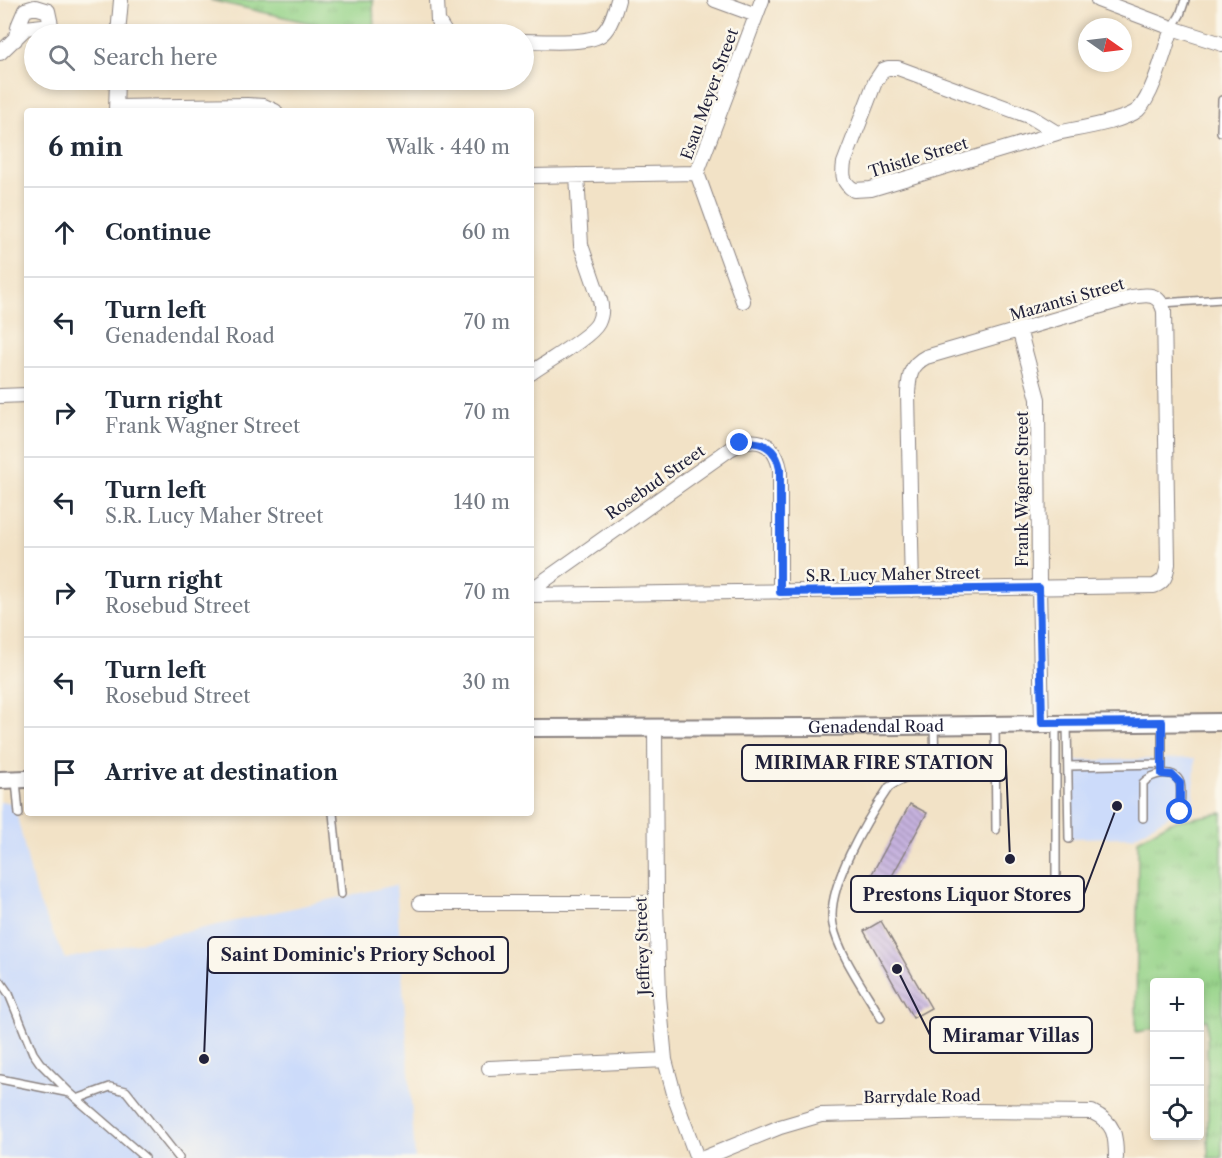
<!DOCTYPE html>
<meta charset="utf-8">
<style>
:root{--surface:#fff;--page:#f6f6f7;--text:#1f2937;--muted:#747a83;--line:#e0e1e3}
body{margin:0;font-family:"Libre Caslon Text",serif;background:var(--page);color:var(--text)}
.controls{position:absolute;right:18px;bottom:18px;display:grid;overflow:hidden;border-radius:6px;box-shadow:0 3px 9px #0003}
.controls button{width:54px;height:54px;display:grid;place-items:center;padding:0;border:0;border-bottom:2px solid var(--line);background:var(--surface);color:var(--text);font:30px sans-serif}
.compass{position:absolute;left:1078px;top:18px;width:54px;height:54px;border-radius:50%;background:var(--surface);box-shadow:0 3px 9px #0003;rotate:104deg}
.stop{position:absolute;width:18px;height:18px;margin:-14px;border:4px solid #2563eb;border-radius:50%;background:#fff}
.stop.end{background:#2563eb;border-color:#fff;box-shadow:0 2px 6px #0008}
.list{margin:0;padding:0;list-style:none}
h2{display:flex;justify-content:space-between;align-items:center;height:78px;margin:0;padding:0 24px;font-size:26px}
h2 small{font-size:20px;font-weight:400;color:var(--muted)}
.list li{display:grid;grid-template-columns:39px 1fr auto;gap:18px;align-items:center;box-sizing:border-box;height:90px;padding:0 24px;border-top:2px solid var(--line)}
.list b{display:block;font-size:22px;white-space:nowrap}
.list p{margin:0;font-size:20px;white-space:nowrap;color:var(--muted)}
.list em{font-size:20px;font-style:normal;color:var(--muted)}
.icon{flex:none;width:33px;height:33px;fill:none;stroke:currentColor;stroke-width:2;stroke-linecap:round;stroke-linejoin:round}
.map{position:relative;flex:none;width:1222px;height:1158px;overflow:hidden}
.search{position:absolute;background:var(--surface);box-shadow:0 3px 9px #0003;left:24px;top:24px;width:510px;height:66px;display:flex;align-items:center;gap:15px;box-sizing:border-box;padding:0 21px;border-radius:33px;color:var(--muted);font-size:22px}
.panel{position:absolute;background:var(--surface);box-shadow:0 3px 9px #0003;left:24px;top:108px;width:510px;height:708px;border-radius:6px}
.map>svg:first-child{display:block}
.built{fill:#ccdbfa}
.park{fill:url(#park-tufts);stroke:#5c7a62;stroke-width:1.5}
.building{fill:url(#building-back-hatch)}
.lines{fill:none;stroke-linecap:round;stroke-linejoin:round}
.service-casing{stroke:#8a8280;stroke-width:10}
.minor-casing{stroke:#8a8280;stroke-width:16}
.tertiary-casing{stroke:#8a8280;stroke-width:20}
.service{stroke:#fff;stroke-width:7}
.minor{stroke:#fff;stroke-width:14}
.tertiary{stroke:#fff;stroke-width:16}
.route{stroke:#2563eb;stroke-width:8}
.labels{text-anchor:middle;stroke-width:5;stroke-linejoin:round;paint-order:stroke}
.street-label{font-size:16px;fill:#22223b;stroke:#fbf7ec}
.leader{fill:none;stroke:#22223b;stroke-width:2}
.callout-dot{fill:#22223b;stroke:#fbf7ec;stroke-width:2}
.callout{fill:#fbf7ec;stroke:#22223b;stroke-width:2}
.callout-label{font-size:18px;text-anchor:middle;font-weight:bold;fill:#22223b}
</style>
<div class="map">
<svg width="1222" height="1158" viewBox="0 0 1222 1158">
<defs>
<pattern id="park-tufts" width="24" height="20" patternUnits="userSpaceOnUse" patternTransform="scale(1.5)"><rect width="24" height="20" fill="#95d388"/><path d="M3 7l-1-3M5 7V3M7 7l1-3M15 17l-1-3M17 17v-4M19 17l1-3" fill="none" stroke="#80b576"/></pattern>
<pattern id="building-back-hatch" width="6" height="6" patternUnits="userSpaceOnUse" patternTransform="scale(1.5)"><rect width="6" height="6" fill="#c6b2de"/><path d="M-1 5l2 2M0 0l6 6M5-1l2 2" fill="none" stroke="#a090b5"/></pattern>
</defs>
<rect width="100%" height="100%" fill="#fbf7ec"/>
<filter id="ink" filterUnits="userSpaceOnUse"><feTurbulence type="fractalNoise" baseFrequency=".0167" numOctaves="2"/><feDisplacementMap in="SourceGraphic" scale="12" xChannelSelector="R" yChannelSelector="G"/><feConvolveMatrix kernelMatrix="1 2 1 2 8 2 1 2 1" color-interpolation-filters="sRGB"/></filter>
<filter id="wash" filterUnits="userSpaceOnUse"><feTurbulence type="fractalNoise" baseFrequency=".008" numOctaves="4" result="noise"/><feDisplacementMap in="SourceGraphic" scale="24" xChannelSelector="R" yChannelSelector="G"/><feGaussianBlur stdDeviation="1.35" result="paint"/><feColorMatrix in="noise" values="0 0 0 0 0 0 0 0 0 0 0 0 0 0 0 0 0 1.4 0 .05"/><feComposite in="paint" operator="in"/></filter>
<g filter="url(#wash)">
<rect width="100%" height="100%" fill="#f2e2c6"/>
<path class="built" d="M1195,758L1193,815L1172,814L1133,837L1070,838L1071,761Z
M0,802L14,803L36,896L65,959L396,885L415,1158H0Z"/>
<path class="park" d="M210,0H373L374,34H357Z
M1222,813V1158H1208L1207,1020L1200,1021V982H1154V1029L1136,1032L1138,840L1170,822Z"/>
<g id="blocks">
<path class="building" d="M910,804L927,813L878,901L862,892Z
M881,921L931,1008L913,1018L864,931Z"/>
</g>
</g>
<g filter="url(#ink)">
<use href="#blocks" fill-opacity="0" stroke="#8a8280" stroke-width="1.5"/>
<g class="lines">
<defs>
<path id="service" d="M1172,28L1180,15L1185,0
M1221,132L1222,100
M1162,303L1222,299
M1056,723V897
M1067,723L1069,839
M995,724L996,830
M1068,766L1162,764
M1162,768V722
M16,780L19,814
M333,813L341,894
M1143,818V783C1151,774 1175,767 1180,783C1182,791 1180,803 1180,812
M0,981L9,994L33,1053L40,1063L70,1093L145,1158
M881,1018C867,993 838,953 833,925C825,888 868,818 889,787C898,781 906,778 916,775C939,767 934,746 934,726
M0,1079L70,1093
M77,1099L110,1087L126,1091L179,1158"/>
<path id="minor" d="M437,0L438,21L446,34
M715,0L756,15
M1098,0L1172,28L1222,44
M118,34L121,0
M524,41C542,41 589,45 602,34C611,26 615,11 618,0
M0,53L26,28L51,25L48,11L35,7L25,10L19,24L15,40
M116,107L247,105L264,106L275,111
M116,111L117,80
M1057,133L1031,117L898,68H888L883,70L875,82L844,163C842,176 843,183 854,190L871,189L1057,133C1075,129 1124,122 1138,110C1153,96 1165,49 1172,28
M531,176L697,173
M743,301L697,173L762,0
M1019,329L1038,399L1039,587L1042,723
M531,373C546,362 591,337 598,323C602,315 602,308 600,300L581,245L577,175
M0,396L27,395
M531,590L730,449C754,435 774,440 780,469V592
M531,595L1154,586C1165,582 1166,575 1168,564L1164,311C1159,293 1148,294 1132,297L926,357C910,365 909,377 908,393L912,590
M655,728L656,903L659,996L665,1060L676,1101L697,1158
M420,903H656
M489,1068L665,1060
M704,1158L780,1127L821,1115L977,1111L1092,1112C1115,1123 1116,1135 1116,1158"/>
<g id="tertiary">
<path id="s1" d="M531,728L815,727L1222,722"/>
<path d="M0,780L27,779"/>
</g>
</defs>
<use href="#service" class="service-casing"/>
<use href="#minor" class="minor-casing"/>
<use href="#tertiary" class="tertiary-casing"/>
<use href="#service" class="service"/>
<use href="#minor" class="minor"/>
<use href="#tertiary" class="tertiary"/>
</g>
</g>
<g class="lines" filter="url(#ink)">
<path class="route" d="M740,443C762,440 776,447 780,469V592L1039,588L1042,723L1162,722V774L1172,775L1180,783V812"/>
</g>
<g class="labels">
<g class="street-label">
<text transform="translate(709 94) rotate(-70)" y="6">Esau Meyer Street</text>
<text transform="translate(918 157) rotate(-17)" y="6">Thistle Street</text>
<text transform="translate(1067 299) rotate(-16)" y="6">Mazantsi Street</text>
<text transform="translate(655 482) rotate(-35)" y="6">Rosebud Street</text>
<text transform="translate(1022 489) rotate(-90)" y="6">Frank Wagner Street</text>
<text transform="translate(893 574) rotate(-1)" y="6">S.R. Lucy Maher Street</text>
<text dy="6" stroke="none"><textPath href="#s1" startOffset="345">Genadendal Road</textPath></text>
<text transform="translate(642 946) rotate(-92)" y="6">Jeffrey Street</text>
<text transform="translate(922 1096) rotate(-1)" y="6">Barrydale Road</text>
</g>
</g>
<path class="leader" d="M1010 859L1006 763M1117 806L1084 894M204 1059L208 955M897 969L930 1035"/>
<g class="callout-dot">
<circle cx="1010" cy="859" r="6"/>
<circle cx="1117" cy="806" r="6"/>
<circle cx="204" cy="1059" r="6"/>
<circle cx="897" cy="969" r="6"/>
</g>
<g class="callout">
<rect x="742" y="745" width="264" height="36" rx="6"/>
<rect x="851" y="876" width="233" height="36" rx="6"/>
<rect x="208" y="937" width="300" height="36" rx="6"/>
<rect x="930" y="1017" width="162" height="36" rx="6"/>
</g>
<g class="callout-label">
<text x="874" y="769">MIRIMAR FIRE STATION</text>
<text x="967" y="901">Prestons Liquor Stores</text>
<text x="358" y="961">Saint Dominic's Priory School</text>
<text x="1011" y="1042">Miramar Villas</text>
</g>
</svg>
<div class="controls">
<button>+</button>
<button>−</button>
<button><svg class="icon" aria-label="locate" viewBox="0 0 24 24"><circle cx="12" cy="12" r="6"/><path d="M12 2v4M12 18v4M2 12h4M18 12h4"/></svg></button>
</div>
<svg class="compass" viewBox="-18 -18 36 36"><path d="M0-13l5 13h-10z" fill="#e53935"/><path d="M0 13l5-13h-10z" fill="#747a83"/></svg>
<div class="stop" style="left:1180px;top:812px"></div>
<div class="stop end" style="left:740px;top:443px"></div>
<div class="search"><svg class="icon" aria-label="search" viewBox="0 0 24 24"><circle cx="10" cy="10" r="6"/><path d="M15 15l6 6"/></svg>Search here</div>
<section class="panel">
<h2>6 min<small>Walk · 440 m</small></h2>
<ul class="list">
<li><svg class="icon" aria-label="ahead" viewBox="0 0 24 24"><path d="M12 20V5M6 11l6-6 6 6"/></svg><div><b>Continue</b></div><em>60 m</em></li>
<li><svg class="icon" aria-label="left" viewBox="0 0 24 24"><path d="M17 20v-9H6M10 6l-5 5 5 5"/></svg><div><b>Turn left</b><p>Genadendal Road</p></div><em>70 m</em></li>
<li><svg class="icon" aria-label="right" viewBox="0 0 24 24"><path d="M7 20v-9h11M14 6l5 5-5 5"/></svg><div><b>Turn right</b><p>Frank Wagner Street</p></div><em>70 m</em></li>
<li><svg class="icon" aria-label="left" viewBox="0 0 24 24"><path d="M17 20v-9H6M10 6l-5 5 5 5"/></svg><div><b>Turn left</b><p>S.R. Lucy Maher Street</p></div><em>140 m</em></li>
<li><svg class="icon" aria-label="right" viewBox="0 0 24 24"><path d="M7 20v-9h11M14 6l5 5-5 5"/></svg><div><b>Turn right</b><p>Rosebud Street</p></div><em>70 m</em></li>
<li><svg class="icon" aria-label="left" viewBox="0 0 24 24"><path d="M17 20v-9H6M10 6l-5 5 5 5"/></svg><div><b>Turn left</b><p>Rosebud Street</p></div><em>30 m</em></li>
<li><svg class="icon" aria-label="arrive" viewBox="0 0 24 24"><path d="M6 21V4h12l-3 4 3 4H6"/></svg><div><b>Arrive at destination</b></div></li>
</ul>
</section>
</div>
